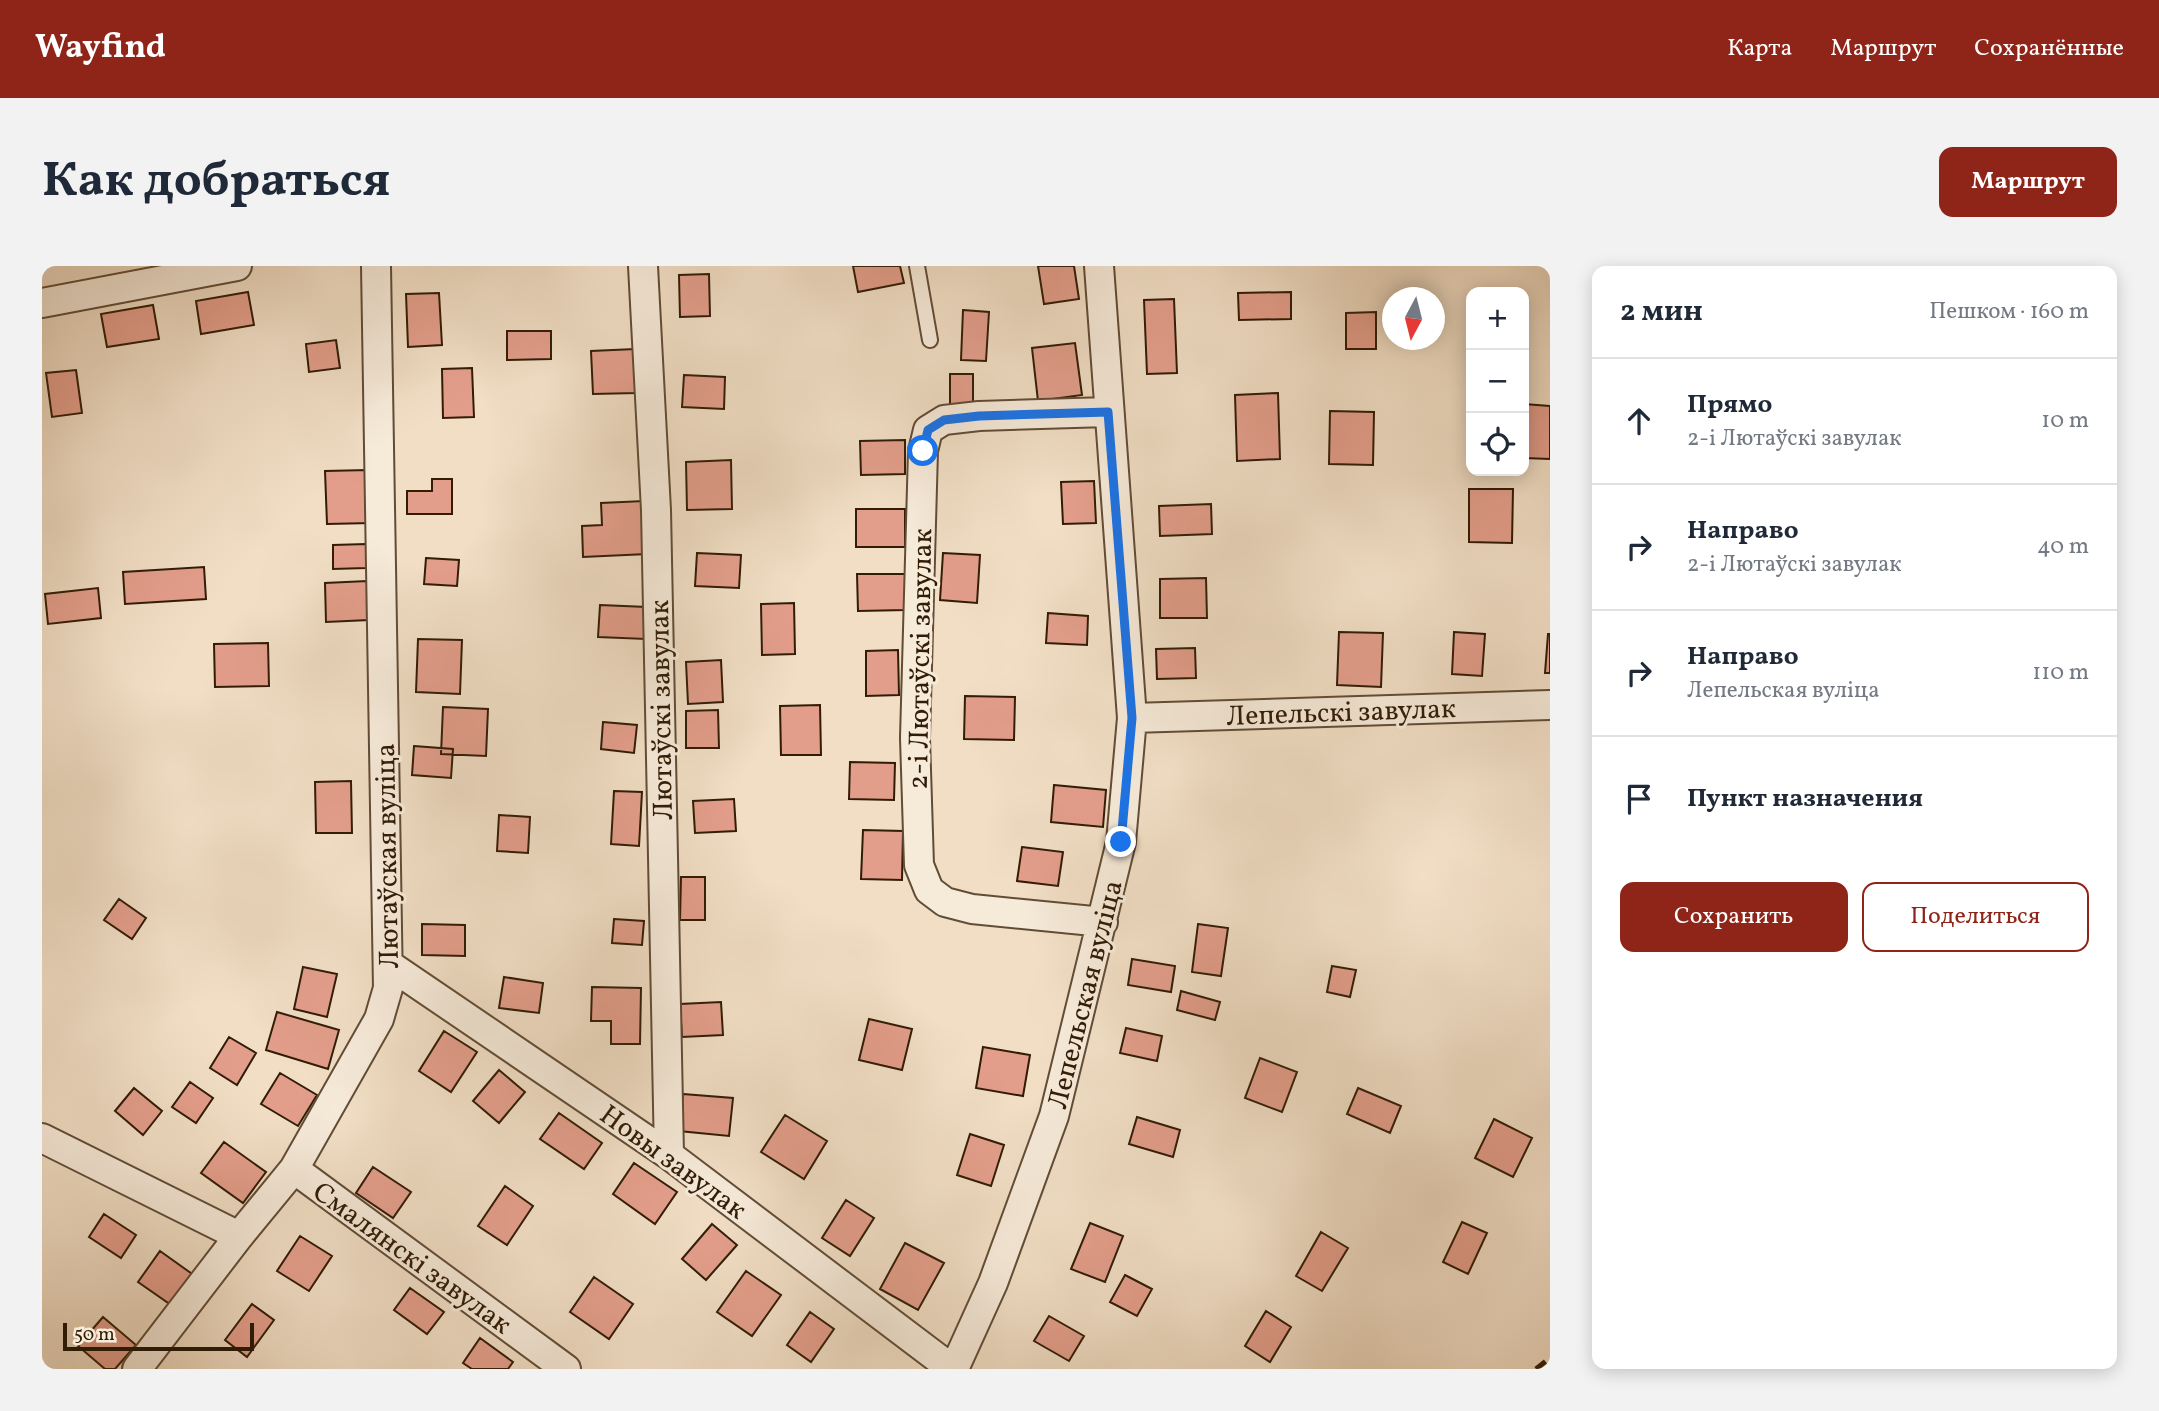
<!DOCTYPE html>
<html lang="ru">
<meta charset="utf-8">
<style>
:root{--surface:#fff;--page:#f2f2f3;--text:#1f2937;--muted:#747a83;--line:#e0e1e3;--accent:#8f2418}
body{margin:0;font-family:Vollkorn,serif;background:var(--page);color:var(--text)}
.controls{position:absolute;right:21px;top:21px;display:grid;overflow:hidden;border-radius:14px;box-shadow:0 4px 18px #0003}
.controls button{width:63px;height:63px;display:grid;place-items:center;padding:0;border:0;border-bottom:2px solid var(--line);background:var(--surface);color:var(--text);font:35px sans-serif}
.compass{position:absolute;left:1340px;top:21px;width:63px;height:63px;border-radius:50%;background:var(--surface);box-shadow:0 4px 18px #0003;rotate:187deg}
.scale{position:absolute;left:21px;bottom:18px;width:191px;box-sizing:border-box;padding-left:7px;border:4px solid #311c06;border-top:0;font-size:19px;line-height:24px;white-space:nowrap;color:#311c06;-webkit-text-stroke:5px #f6ead9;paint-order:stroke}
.stop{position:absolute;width:21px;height:21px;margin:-16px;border:5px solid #1a73e8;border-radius:50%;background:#fff}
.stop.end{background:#1a73e8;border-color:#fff;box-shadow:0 2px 7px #0008}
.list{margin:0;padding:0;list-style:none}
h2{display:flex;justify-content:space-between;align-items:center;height:91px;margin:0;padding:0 28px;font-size:30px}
h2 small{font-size:23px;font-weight:400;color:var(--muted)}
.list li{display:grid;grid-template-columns:46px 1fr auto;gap:21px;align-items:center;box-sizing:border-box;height:126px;padding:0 28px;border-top:2px solid var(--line)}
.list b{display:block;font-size:26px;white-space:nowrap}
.list p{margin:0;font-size:23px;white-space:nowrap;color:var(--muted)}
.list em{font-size:23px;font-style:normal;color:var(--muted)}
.actions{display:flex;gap:14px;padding:21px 28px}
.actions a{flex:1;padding:16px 0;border:2px solid var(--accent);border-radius:14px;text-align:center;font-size:24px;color:var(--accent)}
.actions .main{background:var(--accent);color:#fff}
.icon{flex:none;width:38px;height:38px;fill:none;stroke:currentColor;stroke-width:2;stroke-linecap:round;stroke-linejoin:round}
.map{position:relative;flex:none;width:1508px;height:1103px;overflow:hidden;border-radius:14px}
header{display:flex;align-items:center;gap:42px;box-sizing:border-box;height:98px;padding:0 35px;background:var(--accent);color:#fff}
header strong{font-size:33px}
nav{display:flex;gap:38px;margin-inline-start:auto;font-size:24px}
.intro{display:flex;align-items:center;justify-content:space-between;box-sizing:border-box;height:168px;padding:0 42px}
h1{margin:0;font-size:49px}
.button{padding:18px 32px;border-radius:14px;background:var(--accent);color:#fff;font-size:24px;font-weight:700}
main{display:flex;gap:42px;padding:0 42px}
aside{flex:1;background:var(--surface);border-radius:14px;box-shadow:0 4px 18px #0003}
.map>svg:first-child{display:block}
.building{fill:#e39e8b;stroke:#311c06;stroke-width:2}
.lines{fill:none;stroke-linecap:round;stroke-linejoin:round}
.lane-casing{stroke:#614c36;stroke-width:18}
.street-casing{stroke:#614c36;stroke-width:32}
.lane{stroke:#f6ead9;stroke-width:14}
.street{stroke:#f6ead9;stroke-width:28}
.rail{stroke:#311c06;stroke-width:5;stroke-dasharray:12 12;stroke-linecap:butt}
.route{stroke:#1a73e8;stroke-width:9}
.labels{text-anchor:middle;stroke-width:6;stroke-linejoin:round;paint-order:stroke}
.street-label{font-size:28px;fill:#311c06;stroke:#f6ead9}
</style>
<header>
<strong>Wayfind</strong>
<nav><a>Карта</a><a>Маршрут</a><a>Сохранённые</a></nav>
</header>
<div class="intro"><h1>Как добраться</h1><a class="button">Маршрут</a></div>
<main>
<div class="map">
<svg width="1508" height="1103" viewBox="0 0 1508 1103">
<rect width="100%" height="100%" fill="#f1dec5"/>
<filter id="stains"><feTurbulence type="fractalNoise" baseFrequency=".00286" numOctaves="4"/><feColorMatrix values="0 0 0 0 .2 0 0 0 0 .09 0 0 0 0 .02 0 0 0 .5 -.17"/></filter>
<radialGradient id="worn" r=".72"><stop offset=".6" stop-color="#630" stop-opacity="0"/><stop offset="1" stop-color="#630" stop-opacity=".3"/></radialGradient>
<path class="building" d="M811,0H858L862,17L816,26Z
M996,0H1032L1037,33L1002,38Z
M667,8L668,50L638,51L637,9Z
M206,26L212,59L159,68L154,35Z
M1249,26V53L1197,54L1196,27Z
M397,27L400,79L366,81L364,28Z
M1132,33L1135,107L1105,108L1102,34Z
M111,39L117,73L65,81L59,48Z
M921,44L947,46L944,95L919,94Z
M1334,46V83H1304V47Z
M465,65H509V93L465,94Z
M294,74L298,102L267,106L264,78Z
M1033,77L1040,129L996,135L990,82Z
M593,83L595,127L551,128L549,85Z
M430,102L432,151L401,152L400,103Z
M34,104L40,147L10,151L4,107Z
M908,108H931V141H908Z
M642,109L683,111L682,143L640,141Z
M1236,127L1238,193L1195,195L1193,129Z
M1482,138L1508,140V193L1482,192Z
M1288,145L1332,146L1331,199L1287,198Z
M863,174V208L819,209L818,175Z
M689,194L690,243L645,244L644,196Z
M326,204L329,257L285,258L283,205Z
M390,213H410V248H365V225H390Z
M1052,215L1054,257L1021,258L1019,216Z
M1427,223H1471L1470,277L1427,276Z
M602,235L605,288L541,291L540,260L560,259L559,237Z
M1169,238L1170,268L1118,270L1117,240Z
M814,243H863V281H814Z
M324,278V302L291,303V279Z
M655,287L699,289L697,322L653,320Z
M901,287L938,289L935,337L898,334Z
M384,292L417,294L415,320L382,318Z
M162,301L164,333L83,338L81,306Z
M815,308H863L864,344L816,345Z
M1164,312L1165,352H1118V313Z
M325,315L327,354L284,356L283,317Z
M56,322L59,352L6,358L3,328Z
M752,337L753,388L720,389L719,338Z
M558,339L605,341L604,373L556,371Z
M1006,347L1046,350L1045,379L1004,377Z
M1297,366L1341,367L1339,421L1295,419Z
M1412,366L1443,368L1440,410L1410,408Z
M1506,368H1508V407H1503Z
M376,373L420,374L418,428L374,426Z
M226,377L227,420L173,421L172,378Z
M1153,382L1154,412L1115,413L1114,383Z
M856,384L857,429L824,430V385Z
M679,394L681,436L646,438L644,396Z
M923,430L973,431L972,474L922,473Z
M778,439L779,489H739L738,440Z
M401,441L446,443L444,490L399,488Z
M676,444L677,482H644V445Z
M561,456L595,459L592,487L559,483Z
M372,480L411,483L409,512L370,509Z
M808,496L853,497L852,534L807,533Z
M309,515L310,567H274L273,516Z
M1012,519L1064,524L1061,561L1009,556Z
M572,525L600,526L597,580L569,578Z
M692,533L694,565L653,567L651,535Z
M457,549L488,551L486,587L455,585Z
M821,564L861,565L860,614L819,613Z
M980,581L1021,586L1016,620L975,615Z
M639,611H663V654H638Z
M77,633L104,652L90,673L62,654Z
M572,653L602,655L600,679L570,677Z
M380,658L423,659V690L380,689Z
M1156,658L1186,662L1179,710L1150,706Z
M1090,693L1133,700L1129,726L1086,719Z
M1290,700L1314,704L1308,731L1285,726Z
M261,701L295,708L285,751L252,743Z
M462,711L501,717L497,747L457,742Z
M550,721L599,722L598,778H569V755H549Z
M1139,725L1178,736L1173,754L1135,744Z
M679,736L681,769L640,771L638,738Z
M235,746L297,764L286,803L224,784Z
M827,753L870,763L860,804L817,794Z
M1084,762L1120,770L1115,795L1078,787Z
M402,765L435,786L409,826L377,805Z
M187,771L214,787L195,819L168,802Z
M941,781L988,789L981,830L934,822Z
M1218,792L1255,806L1240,846L1203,832Z
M457,804L483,826L457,857L431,835Z
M238,807L275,829L256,860L219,838Z
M148,816L171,832L154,857L130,841Z
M92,822L120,845L101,869L73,845Z
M1316,822L1359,840L1348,867L1305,848Z
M641,828L691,832L687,870L637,865Z
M517,847L560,877L542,903L498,873Z
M743,849L785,875L762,913L719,886Z
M1095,851L1138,864L1131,891L1087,878Z
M1452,853L1490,872L1471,911L1433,892Z
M928,868L962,879L949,920L915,909Z
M182,876L224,906L201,937L159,907Z
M592,897L635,926L613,958L571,928Z
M331,901L369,926L351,952L314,927Z
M463,920L491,940L465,979L436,960Z
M804,934L832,952L808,990L780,972Z
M62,948L94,969L79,992L47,971Z
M1420,956L1445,967L1426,1008L1401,996Z
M1048,957L1081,970L1063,1016L1029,1003Z
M670,958L695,979L664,1014L640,993Z
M1279,966L1306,982L1280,1025L1254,1010Z
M258,970L290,990L267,1025L235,1005Z
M863,977L902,997L876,1044L838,1023Z
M118,985L153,1010L132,1041L96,1016Z
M704,1005L739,1029L710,1070L675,1046Z
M1083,1009L1110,1023L1095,1050L1068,1036Z
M552,1011L591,1038L567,1073L528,1046Z
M368,1022L402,1046L385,1068L352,1044Z
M210,1038L232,1054L205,1091L183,1074Z
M1224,1045L1249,1061L1228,1096L1203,1080Z
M768,1046L792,1063L769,1096L745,1079Z
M1007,1050L1042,1070L1027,1095L992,1075Z
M61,1051L94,1079L73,1103H63L36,1080Z
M438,1072L471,1096L466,1103H430L421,1097Z"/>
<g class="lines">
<defs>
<path id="lane" d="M875,0L888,74"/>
<path id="street" d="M601,0L614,244L627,889
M0,37L195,0
M1090,452L1508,439
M1061,656L930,643L903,636L887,624L877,599L873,472L881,185L886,164L902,154L937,150L1066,146
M346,698L627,889L910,1103
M0,872L197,970
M252,903L524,1103
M95,1103L197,970L252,903L337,753L346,722L334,0
M912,1103L951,1017L1012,850L1079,576L1090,452L1057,0"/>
</defs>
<use href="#lane" class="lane-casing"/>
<use href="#street" class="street-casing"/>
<use href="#lane" class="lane"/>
<use href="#street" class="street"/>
<path class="rail" d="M1494,1103L1508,1092"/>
</g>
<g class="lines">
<path class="route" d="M881,185L886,164L902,154L937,150L1066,146L1090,452L1079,576"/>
</g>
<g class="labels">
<g class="street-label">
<text transform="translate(877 393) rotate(-89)" y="10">2-і Лютаўскі завулак</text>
<text transform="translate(618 444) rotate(-91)" y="10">Лютаўскі завулак</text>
<text transform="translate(1299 445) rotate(-2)" y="10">Лепельскі завулак</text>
<text transform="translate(344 590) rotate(-91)" y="10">Лютаўская вуліца</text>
<text transform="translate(1042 728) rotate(-76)" y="10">Лепельская вуліца</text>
<text transform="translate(632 895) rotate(36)" y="10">Новы завулак</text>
<text transform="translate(371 991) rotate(36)" y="10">Смалянскі завулак</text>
</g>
</g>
<rect width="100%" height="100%" filter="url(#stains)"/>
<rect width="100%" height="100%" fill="url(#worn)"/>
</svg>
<div class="controls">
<button>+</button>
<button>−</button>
<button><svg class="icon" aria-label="locate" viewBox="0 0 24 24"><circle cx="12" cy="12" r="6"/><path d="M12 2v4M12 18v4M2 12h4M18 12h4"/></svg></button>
</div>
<svg class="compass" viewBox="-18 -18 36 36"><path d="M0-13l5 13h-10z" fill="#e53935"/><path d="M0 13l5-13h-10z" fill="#747a83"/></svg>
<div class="scale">50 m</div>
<div class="stop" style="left:881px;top:185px"></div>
<div class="stop end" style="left:1079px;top:576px"></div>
</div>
<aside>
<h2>2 мин<small>Пешком · 160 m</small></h2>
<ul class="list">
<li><svg class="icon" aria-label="ahead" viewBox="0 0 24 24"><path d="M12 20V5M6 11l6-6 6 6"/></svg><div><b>Прямо</b><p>2-і Лютаўскі завулак</p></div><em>10 m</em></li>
<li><svg class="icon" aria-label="right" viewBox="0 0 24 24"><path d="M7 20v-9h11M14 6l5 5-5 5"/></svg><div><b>Направо</b><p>2-і Лютаўскі завулак</p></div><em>40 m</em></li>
<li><svg class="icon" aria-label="right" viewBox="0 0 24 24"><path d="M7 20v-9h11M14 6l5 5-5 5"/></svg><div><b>Направо</b><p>Лепельская вуліца</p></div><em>110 m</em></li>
<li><svg class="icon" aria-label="arrive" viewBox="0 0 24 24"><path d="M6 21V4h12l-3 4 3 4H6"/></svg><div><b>Пункт назначения</b></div></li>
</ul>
<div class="actions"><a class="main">Сохранить</a><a>Поделиться</a></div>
</aside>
</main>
